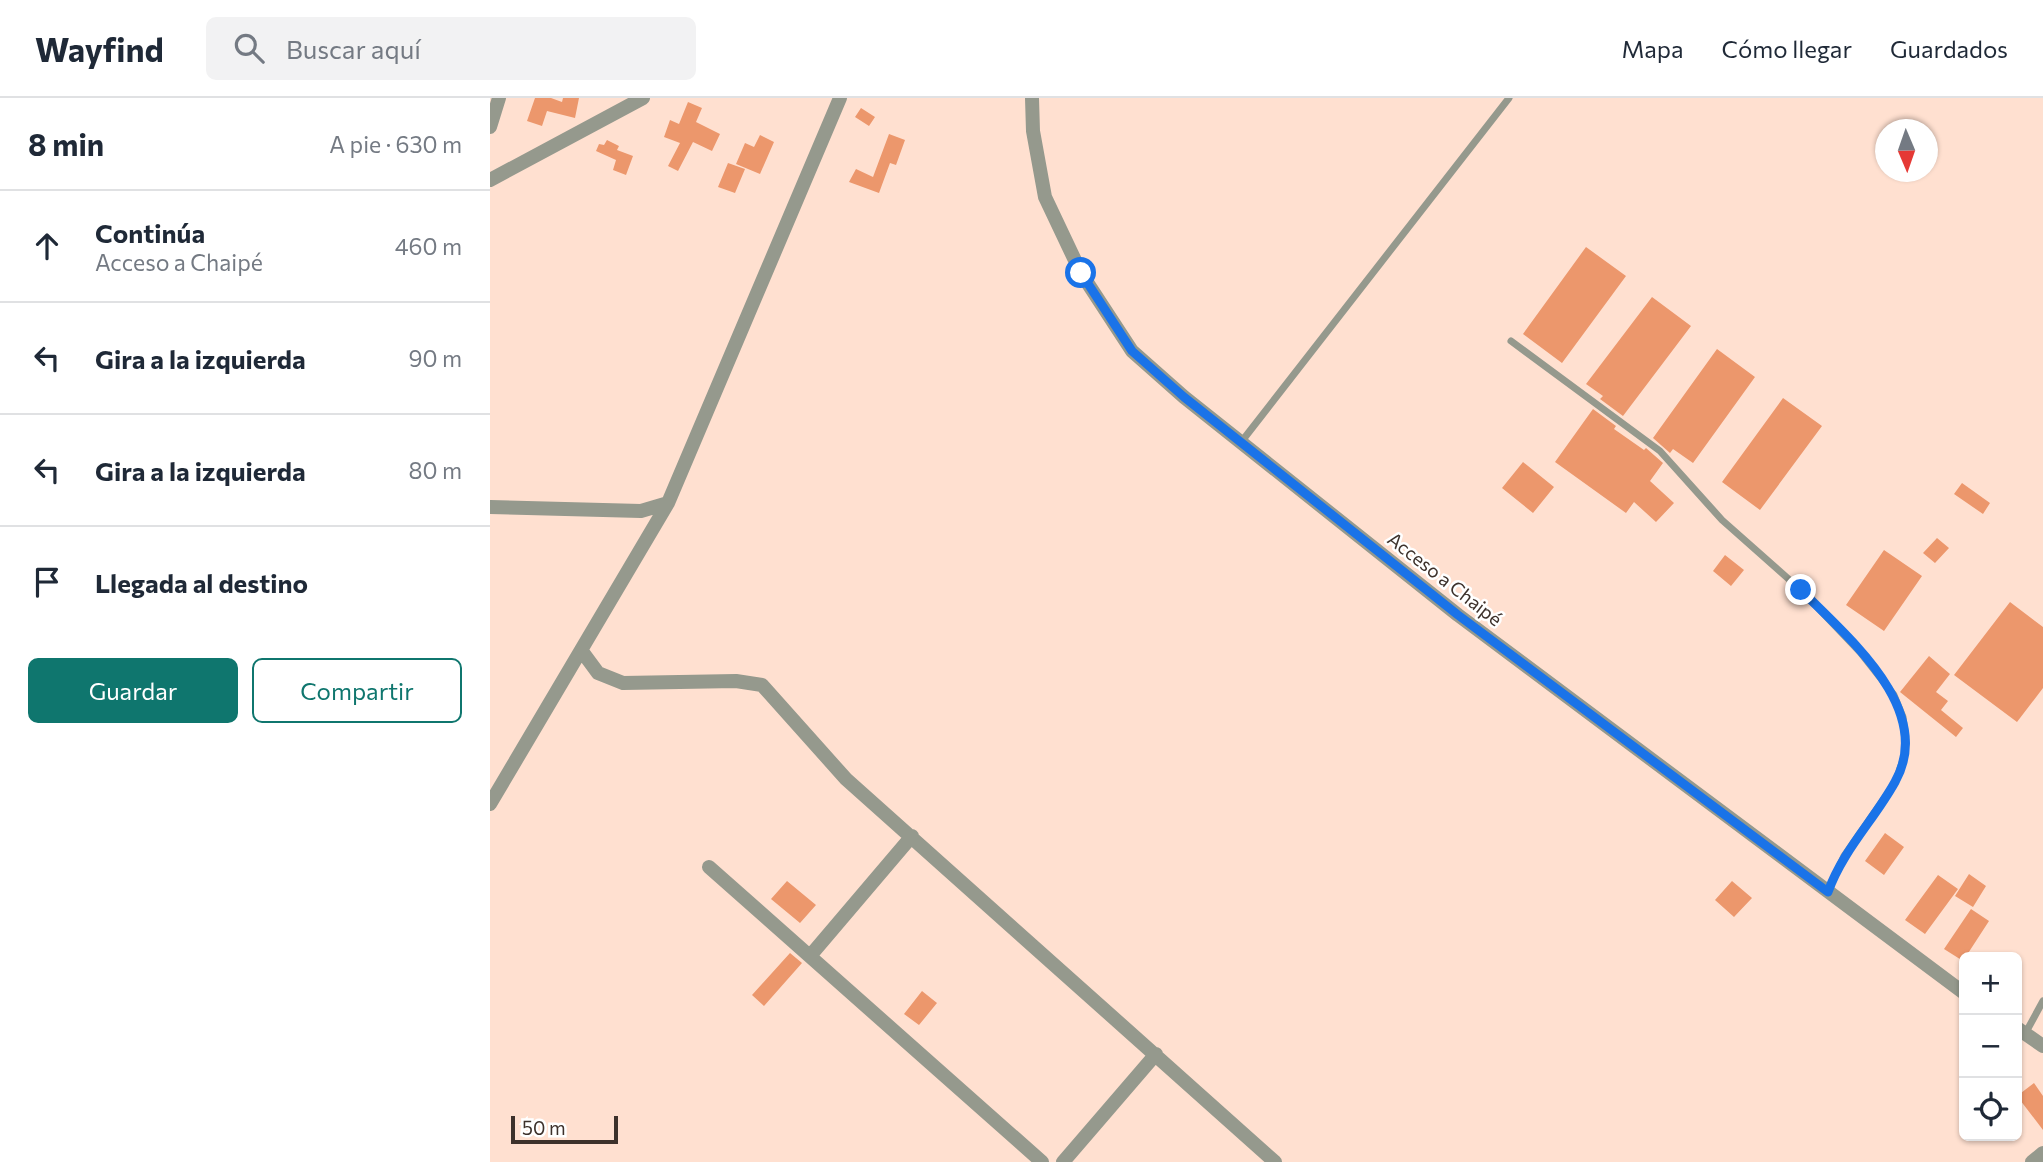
<!DOCTYPE html>
<html lang="es">
<meta charset="utf-8">
<style>
:root{--surface:#fff;--page:#f2f2f3;--text:#1f2937;--muted:#747a83;--line:#e0e1e3;--accent:#0f766e}
body{margin:0;font-family:Commissioner,sans-serif;background:var(--page);color:var(--text)}
.controls{position:absolute;right:21px;bottom:21px;display:grid;overflow:hidden;border-radius:10px;box-shadow:0 2px 5px #0004}
.controls button{width:63px;height:63px;display:grid;place-items:center;padding:0;border:0;border-bottom:2px solid var(--line);background:var(--surface);color:var(--text);font:35px sans-serif}
.compass{position:absolute;left:1385px;top:21px;width:63px;height:63px;border-radius:50%;background:var(--surface);box-shadow:0 2px 5px #0004;rotate:178deg}
.scale{position:absolute;left:21px;bottom:18px;width:107px;box-sizing:border-box;padding-left:7px;border:4px solid #3d312b;border-top:0;font-size:19px;line-height:24px;white-space:nowrap;color:#3d312b;-webkit-text-stroke:5px #fff;paint-order:stroke}
.stop{position:absolute;width:21px;height:21px;margin:-16px;border:5px solid #1a73e8;border-radius:50%;background:#fff}
.stop.end{background:#1a73e8;border-color:#fff;box-shadow:0 2px 7px #0008}
.list{margin:0;padding:0;list-style:none}
h2{display:flex;justify-content:space-between;align-items:center;height:91px;margin:0;padding:0 28px;font-size:30px}
h2 small{font-size:23px;font-weight:400;color:var(--muted)}
.list li{display:grid;grid-template-columns:46px 1fr auto;gap:21px;align-items:center;box-sizing:border-box;height:112px;padding:0 28px;border-top:2px solid var(--line)}
.list b{display:block;font-size:26px;white-space:nowrap}
.list p{margin:0;font-size:23px;white-space:nowrap;color:var(--muted)}
.list em{font-size:23px;font-style:normal;color:var(--muted)}
.actions{display:flex;gap:14px;padding:21px 28px}
.actions a{flex:1;padding:16px 0;border:2px solid var(--accent);border-radius:10px;text-align:center;font-size:24px;color:var(--accent)}
.actions .main{background:var(--accent);color:#fff}
.icon{flex:none;width:38px;height:38px;fill:none;stroke:currentColor;stroke-width:2;stroke-linecap:round;stroke-linejoin:round}
.map{position:relative;flex:none;width:1553px;height:1064px;overflow:hidden}
header{display:flex;align-items:center;gap:42px;box-sizing:border-box;height:98px;padding:0 35px;background:var(--surface);border-bottom:2px solid var(--line)}
header strong{font-size:33px}
nav{display:flex;gap:38px;margin-inline-start:auto;font-size:24px}
.search{width:490px;height:63px;background:var(--page);display:flex;align-items:center;gap:18px;box-sizing:border-box;padding:0 24px;border-radius:10px;color:var(--muted);font-size:26px}
main{display:flex}
aside{flex:1;background:var(--surface)}
.map>svg:first-child{display:block}
.building{fill:#ec976c}
.lines{fill:none;stroke-linecap:round;stroke-linejoin:round}
.service{stroke:#95998d;stroke-width:7}
.minor{stroke:#95998d;stroke-width:14}
.route{stroke:#1a73e8;stroke-width:9}
.labels{text-anchor:middle;stroke-width:5;stroke-linejoin:round;paint-order:stroke}
.street-label{font-size:19px;fill:#3d312b;stroke:#fff}
</style>
<header>
<strong>Wayfind</strong>
<div class="search"><svg class="icon" aria-label="search" viewBox="0 0 24 24"><circle cx="10" cy="10" r="6"/><path d="M15 15l6 6"/></svg>Buscar aquí</div>
<nav><a>Mapa</a><a>Cómo llegar</a><a>Guardados</a></nav>
</header>
<main>
<aside>
<h2>8 min<small>A pie · 630 m</small></h2>
<ul class="list">
<li><svg class="icon" aria-label="ahead" viewBox="0 0 24 24"><path d="M12 20V5M6 11l6-6 6 6"/></svg><div><b>Continúa</b><p>Acceso a Chaipé</p></div><em>460 m</em></li>
<li><svg class="icon" aria-label="left" viewBox="0 0 24 24"><path d="M17 20v-9H6M10 6l-5 5 5 5"/></svg><div><b>Gira a la izquierda</b></div><em>90 m</em></li>
<li><svg class="icon" aria-label="left" viewBox="0 0 24 24"><path d="M17 20v-9H6M10 6l-5 5 5 5"/></svg><div><b>Gira a la izquierda</b></div><em>80 m</em></li>
<li><svg class="icon" aria-label="arrive" viewBox="0 0 24 24"><path d="M6 21V4h12l-3 4 3 4H6"/></svg><div><b>Llegada al destino</b></div></li>
</ul>
<div class="actions"><a class="main">Guardar</a><a>Compartir</a></div>
</aside>
<div class="map">
<svg width="1553" height="1064" viewBox="0 0 1553 1064">
<rect width="100%" height="100%" fill="#ffe0d0"/>
<path class="building" d="M45,0H61L72,4L73,0H89L85,20L57,13L52,28L37,23Z
M198,4L212,10L206,24L230,36L222,53L203,44L188,73L178,68L190,45L174,39L180,22L189,26Z
M371,10L385,19L379,28L365,19Z
M399,36L415,42L406,67L400,65L389,95L359,84L366,71L383,79Z
M270,37L284,44L270,76L246,66L255,45L264,49Z
M117,42L129,48L127,52L143,58L136,77L123,72L126,62L106,53L109,46L114,47Z
M238,65L255,71L245,95L228,89Z
M1096,149L1136,178L1072,265L1033,236Z
M1162,199L1201,228L1133,318L1110,301L1113,298L1096,286Z
M1227,251L1265,279L1203,365L1183,351L1180,355L1163,340Z
M1293,300L1332,328L1270,412L1232,384Z
M1103,311L1126,328L1124,331L1154,352L1156,350L1173,365L1160,383L1184,405L1166,424L1144,404L1136,415L1065,364Z
M1033,364L1064,389L1043,415L1012,390Z
M1472,385L1500,405L1493,416L1464,396Z
M1447,440L1459,450L1445,465L1433,455Z
M1394,452L1432,478L1394,533L1356,507Z
M1235,457L1254,472L1241,488L1223,473Z
M1520,504L1553,529V590L1527,624L1464,577Z
M1439,558L1460,576L1446,594L1458,603L1451,612L1473,630L1466,639L1410,594Z
M1395,735L1414,749L1394,777L1375,763Z
M1479,776L1496,788L1483,809L1465,798Z
M1448,777L1468,791L1435,836L1415,822Z
M297,783L326,807L310,825L281,801Z
M1242,783L1262,800L1244,819L1225,802Z
M1481,811L1499,823L1473,863L1454,851Z
M300,855L312,865L274,908L262,897Z
M432,893L447,905L429,927L414,916Z
M1544,985L1553,998V1032L1527,998Z"/>
<g class="lines">
<path class="service" d="M1021,243L1170,353L1232,422L1311,492L1370,554L1404,597L1413,619L1416,645L1414,659L1405,685L1354,758L1338,793
M752,343L1019,0
M1535,936L1553,903"/>
<path class="minor" d="M542,0L543,33L555,99L591,175L642,253L694,299L968,517L1474,895
M0,29L9,0
M0,82L153,0
M0,409L151,413L178,405
M91,552L108,575L133,585L246,583L272,587L356,681L785,1064
M0,706L178,405L350,0
M219,769L552,1064
M320,858L422,738
M1527,930L1553,948
M573,1064L666,956
M1542,1064L1553,1055"/>
</g>
<g class="lines">
<path class="route" d="M591,175L642,253L694,299L968,517L1338,794C1353,752 1384,722 1405,684C1446,611 1357,539 1311,492"/>
</g>
<g class="labels">
<g class="street-label">
<text transform="translate(955 481) rotate(38)" y="7">Acceso a Chaipé</text>
</g>
</g>
</svg>
<div class="controls">
<button>+</button>
<button>−</button>
<button><svg class="icon" aria-label="locate" viewBox="0 0 24 24"><circle cx="12" cy="12" r="6"/><path d="M12 2v4M12 18v4M2 12h4M18 12h4"/></svg></button>
</div>
<svg class="compass" viewBox="-18 -18 36 36"><path d="M0-13l5 13h-10z" fill="#e53935"/><path d="M0 13l5-13h-10z" fill="#747a83"/></svg>
<div class="scale">50 m</div>
<div class="stop" style="left:591px;top:175px"></div>
<div class="stop end" style="left:1311px;top:492px"></div>
</div>
</main>
